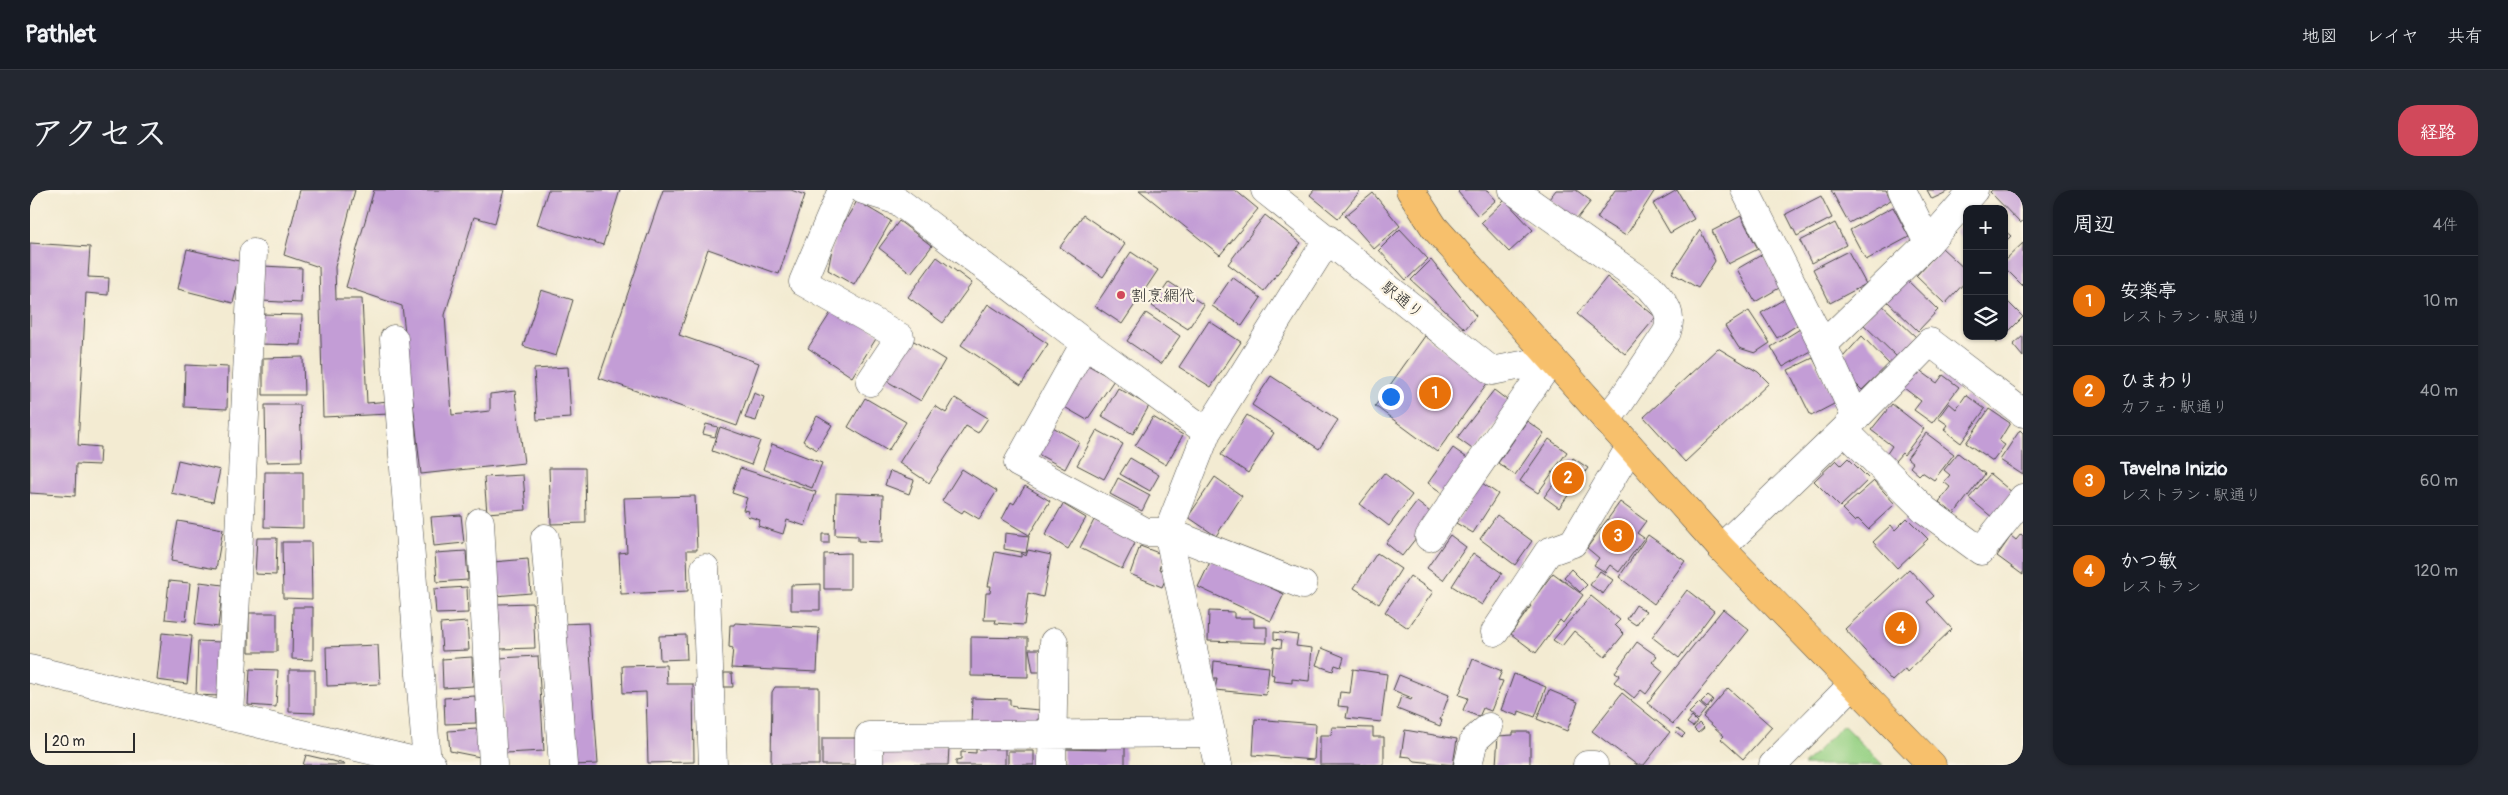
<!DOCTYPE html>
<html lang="ja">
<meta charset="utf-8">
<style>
:root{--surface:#171b24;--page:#242831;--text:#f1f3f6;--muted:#9ea1a6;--line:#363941;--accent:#d1495b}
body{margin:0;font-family:Pangolin,"Klee One",sans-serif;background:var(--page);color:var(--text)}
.controls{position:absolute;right:15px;top:15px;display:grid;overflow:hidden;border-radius:10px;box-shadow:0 1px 4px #0004}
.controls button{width:45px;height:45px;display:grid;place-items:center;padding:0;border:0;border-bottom:1px solid var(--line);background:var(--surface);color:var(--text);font:25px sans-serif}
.scale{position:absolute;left:15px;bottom:12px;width:90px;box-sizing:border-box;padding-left:5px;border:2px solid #2b2b2b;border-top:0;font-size:14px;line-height:18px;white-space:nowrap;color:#2b2b2b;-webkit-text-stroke:4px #fcf5e5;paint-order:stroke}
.you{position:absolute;left:1360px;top:206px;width:18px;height:18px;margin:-12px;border:4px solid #fff;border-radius:50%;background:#1a73e8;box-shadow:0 0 0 8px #1a73e833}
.badge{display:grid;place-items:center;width:32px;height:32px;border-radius:50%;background:var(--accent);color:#fff;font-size:16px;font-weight:700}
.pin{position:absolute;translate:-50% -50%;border:2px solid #fff;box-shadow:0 1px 5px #0006}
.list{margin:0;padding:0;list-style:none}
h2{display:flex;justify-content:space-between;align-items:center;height:65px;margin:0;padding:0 20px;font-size:21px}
h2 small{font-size:16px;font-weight:400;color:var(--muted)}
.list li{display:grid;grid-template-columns:32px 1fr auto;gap:15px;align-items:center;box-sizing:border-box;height:90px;padding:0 20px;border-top:1px solid var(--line)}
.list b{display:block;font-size:19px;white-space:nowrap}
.list p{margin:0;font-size:16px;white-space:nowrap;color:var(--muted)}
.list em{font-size:16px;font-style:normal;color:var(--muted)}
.icon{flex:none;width:28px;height:28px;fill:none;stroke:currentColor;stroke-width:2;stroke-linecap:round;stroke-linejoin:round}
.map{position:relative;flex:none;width:1993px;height:575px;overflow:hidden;border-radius:20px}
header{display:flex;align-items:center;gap:30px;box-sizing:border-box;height:70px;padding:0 25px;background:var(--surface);border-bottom:1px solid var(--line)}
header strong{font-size:24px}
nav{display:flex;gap:28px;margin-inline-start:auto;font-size:18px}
.intro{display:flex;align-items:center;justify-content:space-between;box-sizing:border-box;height:120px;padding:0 30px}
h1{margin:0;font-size:35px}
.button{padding:12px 22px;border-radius:20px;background:var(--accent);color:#fff;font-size:18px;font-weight:700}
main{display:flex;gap:30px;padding:0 30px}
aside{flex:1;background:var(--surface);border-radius:20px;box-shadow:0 1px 4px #0004}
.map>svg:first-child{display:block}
.green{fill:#97d185;stroke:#617e58}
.building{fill:#c39dd6}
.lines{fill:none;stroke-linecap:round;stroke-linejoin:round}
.minor-casing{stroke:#494844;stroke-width:29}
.major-casing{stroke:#494844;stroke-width:29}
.minor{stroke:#fff;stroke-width:28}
.major{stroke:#f7c06c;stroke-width:28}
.poi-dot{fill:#d1495b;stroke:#fcf5e5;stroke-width:2}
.labels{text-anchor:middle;stroke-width:4.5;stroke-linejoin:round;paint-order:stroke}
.poi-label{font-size:16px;fill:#2b2b2b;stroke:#fcf5e5;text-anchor:start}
.street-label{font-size:16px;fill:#2b2b2b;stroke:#fcf5e5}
</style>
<header>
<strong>Pathlet</strong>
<nav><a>地図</a><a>レイヤ</a><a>共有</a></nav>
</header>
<div class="intro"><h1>アクセス</h1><a class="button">経路</a></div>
<main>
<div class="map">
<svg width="1993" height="575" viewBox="0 0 1993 575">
<rect width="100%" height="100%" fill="#fcf5e5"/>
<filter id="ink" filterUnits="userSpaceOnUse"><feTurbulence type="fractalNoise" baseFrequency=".02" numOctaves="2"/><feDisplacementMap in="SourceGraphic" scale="10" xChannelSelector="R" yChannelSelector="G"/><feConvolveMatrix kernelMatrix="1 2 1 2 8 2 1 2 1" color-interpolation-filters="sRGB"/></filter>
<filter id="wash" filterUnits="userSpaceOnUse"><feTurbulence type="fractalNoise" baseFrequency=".0096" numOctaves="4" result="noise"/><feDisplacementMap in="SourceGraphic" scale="20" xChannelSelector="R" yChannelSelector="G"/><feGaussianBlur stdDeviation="1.12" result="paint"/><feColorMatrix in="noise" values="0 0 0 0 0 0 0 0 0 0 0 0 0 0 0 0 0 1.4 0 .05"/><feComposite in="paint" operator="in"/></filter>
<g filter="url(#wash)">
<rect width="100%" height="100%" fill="#f3ebd2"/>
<path class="green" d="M1813,535L1853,575H1773Z"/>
<g id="blocks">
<path class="building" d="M270,0H325L305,77L306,109H332L337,213L359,211L360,224L293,227L289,77L254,65Z
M344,0H474L465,33L444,27L415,125L422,225L460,221V204L485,201L494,273L391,284L372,116L316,97Z
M518,0H590L573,55L507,34Z
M633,0H761L775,5L749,84L678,59L649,145L729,173L707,236L569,188Z
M1109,0H1205L1228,19L1190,65Z
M1284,0H1331L1308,28L1280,5Z
M1430,0H1457L1466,10L1448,26L1428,2Z
M1526,0H1546L1561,11L1547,29L1519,9Z
M1585,0H1625L1596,46L1567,28Z
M1647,0L1664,29L1640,43L1623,14Z
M1801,0H1856L1861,10L1819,33Z
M1897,0H1921L1902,9Z
M1962,0H1993V31L1990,33L1960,2Z
M1343,3L1370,36L1344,59L1315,26Z
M1791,6L1802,28L1767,46L1756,24Z
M1475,10L1503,40L1479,62L1451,33Z
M827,11L861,31L824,95L798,80L804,49Z
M1863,17L1879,47L1836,70L1820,40Z
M1053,25L1095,54L1073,87L1030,57Z
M1235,25L1271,53L1234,101L1198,74Z
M1711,26L1728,59L1698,74L1682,41Z
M1937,28V54L1924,41Z
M869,31L902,56L881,83L849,58Z
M1805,33L1816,55L1781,73L1770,51Z
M1370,39L1398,69L1376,90L1349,60Z
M1670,40L1685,71L1668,98L1642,83Z
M1974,40L1981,46L1974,53Z
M0,53L60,57L58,87L79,88L78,105L56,103L48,255L70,257L69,275L46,274L45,306L0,303Z
M1993,53V96L1974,77V71Z
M1912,58L1937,81V90L1915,114L1886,86Z
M157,59L213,72L203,113L148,99Z
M1818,61L1836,94L1800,113L1783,79Z
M1101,62L1128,80L1092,134L1065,116Z
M1733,64L1751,97L1725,112L1707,79Z
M907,67L942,93L913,133L878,107Z
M1401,70L1446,126L1435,139L1381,90Z
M233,76L272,78L271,113L232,111Z
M1202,87L1231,108L1212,136L1182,116Z
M1577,87L1626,127L1595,164L1547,124Z
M1875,88L1908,120L1888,141L1855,109Z
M1139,92L1174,115L1158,139L1122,116Z
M511,100L543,110L526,166L493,156Z
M1756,108L1772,132L1747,148L1731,123Z
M1974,108L1993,127L1974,146Z
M1849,112L1887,148L1868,168L1831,132Z
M958,114L1018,154L991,195L931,155Z
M805,116L849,144L822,187L778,158Z
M1719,121L1740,153L1725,163L1709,158L1695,136Z
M1116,123L1150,146L1131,174L1097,151Z
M230,124L272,125L271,155L229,154Z
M1179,131L1211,152L1181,197L1149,177Z
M1770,139L1783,160L1753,177L1741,157Z
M1395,146L1458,192L1407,262L1345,216Z
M1832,146L1859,174L1832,200L1822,190L1813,167Z
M1961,146H1974L1967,153Z
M1993,146V167L1983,155Z
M879,148L915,170L891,211L855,190Z
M1688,158L1728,182L1739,193L1655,272L1614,227Z
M273,167L274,205H233V168Z
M1783,168L1806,213L1781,226L1758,180Z
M1056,174L1084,190L1057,230L1031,215Z
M155,175L198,177L197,219L154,217Z
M538,177L541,228L507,230L504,179Z
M1888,179L1907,193L1913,185L1929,197L1902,233L1884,220L1891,211L1874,198Z
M1241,186L1308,230L1289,259L1222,215Z
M1088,198L1119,216L1103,244L1072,226Z
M1464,200L1481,213L1445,261L1427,248Z
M724,203L734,207L726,231L715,228Z
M1936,205L1955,219L1931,253L1914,240L1918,235L1908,228L1919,213L1926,219Z
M835,208L876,232L858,261L818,237Z
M925,208L958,228L948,243L936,236L899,293L869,273L905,216L916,223Z
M1862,214L1894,239L1874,265L1872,263L1865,271L1856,265L1862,256L1841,240Z
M235,215H270L272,271L236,272Z
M1959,219L1980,233L1969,251L1975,255L1963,271L1936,253Z
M1217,225L1244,243L1218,283L1191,265Z
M787,226L802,235L787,260L773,251Z
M1123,227L1153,245L1136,275L1105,256Z
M1497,231L1514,243L1485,285L1468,273Z
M676,234L688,237L685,247L673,244Z
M1021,236L1049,252L1035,279L1006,263Z
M690,237L730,251L721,275L682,261Z
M1067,240L1093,254L1074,289L1047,275Z
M1990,240L1993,243V285L1970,270Z
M1896,243L1924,264L1904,290L1892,282L1889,285L1880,277L1883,273L1877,268Z
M1519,249L1537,262L1508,303L1490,291Z
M742,254L792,273L782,298L733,279Z
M1423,258L1443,272L1418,307L1398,293Z
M1928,263L1955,284L1924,324L1909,312L1920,297L1914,292L1920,285L1914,280Z
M1100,268L1129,285L1120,301L1090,284Z
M1543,268L1558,278L1529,318L1514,307Z
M1818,268L1839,289L1810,317L1784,291L1806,270L1811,275Z
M148,270L190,280L183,312L141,303Z
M519,278H555L556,333L521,334Z
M710,278L786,302L775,336L757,330L753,344L728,336L730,330L717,326L719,321L713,320L717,308L702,303Z
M932,279L967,301L949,329L934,320L932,323L912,311Z
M860,281L884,290L879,304L855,295Z
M235,282H273V338L234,337Z
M1354,283L1382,305L1359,336L1330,314Z
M1960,284L1983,303L1963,328L1939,308Z
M493,285L496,320L457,323L454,287Z
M1185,287L1212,306L1186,346L1158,327Z
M1088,288L1120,305L1112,321L1080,304Z
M1844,291L1865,314L1838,339L1828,329L1825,332L1812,319Z
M1452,293L1468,304L1443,343L1426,333Z
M995,296L1020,311L999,345L972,329L981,312L984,314Z
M806,303L853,305L852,352L828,351V346L805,345Z
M665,306L667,360H657L658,401L591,404L589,363L597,362L594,308Z
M1387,312L1404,325L1372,366L1356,353Z
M1590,312L1616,331L1607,343L1614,348L1589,382L1580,375L1575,382L1564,375L1569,368L1557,358Z
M1033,314L1056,328L1038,359L1015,345Z
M431,325L434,353L404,356L401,327Z
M1467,325L1502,351L1485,375L1450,349Z
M1877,328L1898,349L1867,378L1843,352L1861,335L1865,340Z
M1064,330L1106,351L1092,379L1050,358Z
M148,331L193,339L186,379L141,371Z
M975,343L999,346L996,363L974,359Z
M792,344H799V353H792Z
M1991,344L1993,346V385L1967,366L1981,346L1986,350Z
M1420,345L1436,357L1413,390L1397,378Z
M1618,345L1655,371L1624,414L1589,387Z
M227,348H247L246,385L225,384Z
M252,352H281L282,409L253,408Z
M1110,356L1134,365L1129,379L1138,383L1132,397L1100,384Z
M998,360L1021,365L1013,407L998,403L994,435L965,433L966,430H954L956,403H960L961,396H958L965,362L991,367V363L996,366Z
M436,361L438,390L407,392L405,363Z
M820,363V399H794V364Z
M1347,363L1371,379L1349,414L1324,398Z
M1443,363L1472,383L1452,415L1422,396Z
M498,369L501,403L465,406L463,372Z
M1181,370L1254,404L1241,431L1168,397Z
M1541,379L1557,395L1550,402L1534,387Z
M1879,379L1904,406L1897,412L1922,439L1877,482L1875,479L1862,491L1815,439Z
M1570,381L1583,390L1573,404L1560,395Z
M1523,383L1553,405L1533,433L1530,430L1506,463L1481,444L1501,416L1499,415Z
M1380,386L1403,402L1378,438L1355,422Z
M139,391L160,393L156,431L135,429Z
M170,392L193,395L188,437L165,434Z
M790,394V420H761V395Z
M437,397L438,423L406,424L404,399Z
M1657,400L1684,421L1649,468L1622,447Z
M1561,406L1590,430L1585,435L1594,444L1575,467L1544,441L1532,456L1523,450Z
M503,413L505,458L470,459L468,414Z
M1606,415L1616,421L1606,435L1597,429Z
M263,417H283V470L262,469Z
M1693,419L1719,440L1643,534L1617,513Z
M1179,421L1204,422V428H1224V437H1237V453L1178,451Z
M219,423H247V462H219Z
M437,432L439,460L412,461L410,434Z
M558,433L568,574L541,575L531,434Z
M705,433L789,438L787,482L701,478L703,458L699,457L700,435H704Z
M1244,442L1268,445L1266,456L1282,458L1279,491L1262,489V493L1243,491L1244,485L1241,484L1244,457L1251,458L1252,450L1244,449Z
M132,443L162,446L157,494L127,490Z
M656,445L657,469L630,470L629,446Z
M941,447L998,448V487L941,486Z
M168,451L191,452L189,506L166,505Z
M1607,452L1627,466L1622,472L1633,481L1616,504L1611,500L1604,508L1584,492L1590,485L1585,482Z
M348,455L350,494L297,496L296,457Z
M1292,458L1314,467L1311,477L1305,475L1303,481L1286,475Z
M999,459H1010L1011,482H1003Z
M508,466L514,561L475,563L469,468Z
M442,467L443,496L413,498L412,469Z
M1443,469L1472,481L1468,490L1473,491L1461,521L1453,518L1449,527L1433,520L1438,508L1429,505Z
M1184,471L1239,477L1236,505L1185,500L1187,488H1183Z
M636,475L637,494H663L664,572L618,573L616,502L593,503L592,476Z
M220,479L248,480L246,517L218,515Z
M1323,479L1357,484L1351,532L1316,528L1318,517L1308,516L1310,502L1320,503Z
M259,480H285V523L259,522Z
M694,483H702L703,497H694Z
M1484,484L1516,497L1505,527L1489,521L1488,526L1471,520Z
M1369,485L1419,505L1410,530H1412L1410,536L1367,519L1371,506L1381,510L1382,508L1363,500Z
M745,497H789V575H741L742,502Z
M1698,498L1742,537L1713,569L1691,549L1694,546L1673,527Z
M1519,500L1548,512L1537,541L1507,529Z
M1592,503L1640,542L1614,575H1607L1562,541Z
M445,506L446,533L415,534L414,508Z
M1678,506L1683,510L1677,518L1671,513Z
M942,508L980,509V515L986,516V518L1010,520L1009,528L1002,534H941Z
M1669,513L1676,519L1667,530L1659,523Z
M1662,527L1667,532L1663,537L1657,533Z
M1225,529L1286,534L1284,570L1223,565Z
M1669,533L1674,538L1668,543L1664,539Z
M1302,537L1343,538V547H1354V575H1290V545H1301Z
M1648,538L1655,544L1652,547L1645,541Z
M447,539L450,567L420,561L418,541Z
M1375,540L1427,549L1423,575L1385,571L1380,567L1371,566Z
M1483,542H1500V575H1466L1468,546L1483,545Z
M792,548H829V575H792Z
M975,555V575H926V571L931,570V562L946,563V556Z
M899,556L919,557L918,575H852L853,557L900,560Z
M1076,556L1095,557V575H1033V559L1076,560Z
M978,561H1004V575H978Z
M276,565L315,574V575H273Z"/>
</g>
</g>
<g filter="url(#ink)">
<use href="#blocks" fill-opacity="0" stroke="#494844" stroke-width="1"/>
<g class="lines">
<defs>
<path id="minor" d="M812,0L773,92L870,147L840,192
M833,0L868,11L1055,153L1177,242
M1235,0L1462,181L1522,169
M1483,0L1620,97C1633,113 1644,121 1637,142L1591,211L1576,230
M1715,0L1793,155L1826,228
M1872,0L1898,53
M364,149L397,574
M1055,153L988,273L1116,342H1138L1273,395
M1793,155L1898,53L1944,0
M1814,240L1895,320L1951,361L1993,308
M450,332L463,575
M1399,347L1522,169
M515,348L533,575
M1691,358L1814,240L1900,152L1993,223
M675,378L683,575
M1465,442L1518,362L1543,353L1600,257
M0,479L402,575
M200,527L223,63
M839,575V546L1181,543
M1022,575L1024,452
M1188,575L1138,342L1177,242L1298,49
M1438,575L1444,550L1459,537
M1557,575H1564
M1743,575L1823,494"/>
<path id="major" d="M1380,0L1404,37L1691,358L1902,575"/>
</defs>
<use href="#minor" class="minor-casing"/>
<use href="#major" class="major-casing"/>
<use href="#minor" class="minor"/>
<use href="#major" class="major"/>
</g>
</g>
<circle class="poi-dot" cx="1091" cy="105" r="5"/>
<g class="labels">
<g class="poi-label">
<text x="1101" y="111">割烹網代</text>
</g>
<g class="street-label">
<text transform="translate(1373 109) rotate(39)" y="6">駅通り</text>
</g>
</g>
</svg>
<div class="controls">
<button>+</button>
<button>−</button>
<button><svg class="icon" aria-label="layers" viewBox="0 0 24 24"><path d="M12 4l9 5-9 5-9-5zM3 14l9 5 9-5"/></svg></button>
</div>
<div class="scale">20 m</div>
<div class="you"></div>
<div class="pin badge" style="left:1405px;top:203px;background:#e8710a">1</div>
<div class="pin badge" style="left:1538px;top:288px;background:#e8710a">2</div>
<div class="pin badge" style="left:1588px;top:346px;background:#e8710a">3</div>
<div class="pin badge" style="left:1871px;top:438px;background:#e8710a">4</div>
</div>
<aside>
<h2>周辺<small>4件</small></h2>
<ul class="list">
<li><span class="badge" style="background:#e8710a">1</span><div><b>安楽亭</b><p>レストラン · 駅通り</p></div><em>10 m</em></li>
<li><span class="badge" style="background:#e8710a">2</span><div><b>ひまわり</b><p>カフェ · 駅通り</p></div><em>40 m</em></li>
<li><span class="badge" style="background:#e8710a">3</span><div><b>Tavelna Inizio</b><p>レストラン · 駅通り</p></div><em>60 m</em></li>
<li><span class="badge" style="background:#e8710a">4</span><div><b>かつ敏</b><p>レストラン</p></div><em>120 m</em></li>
</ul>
</aside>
</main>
